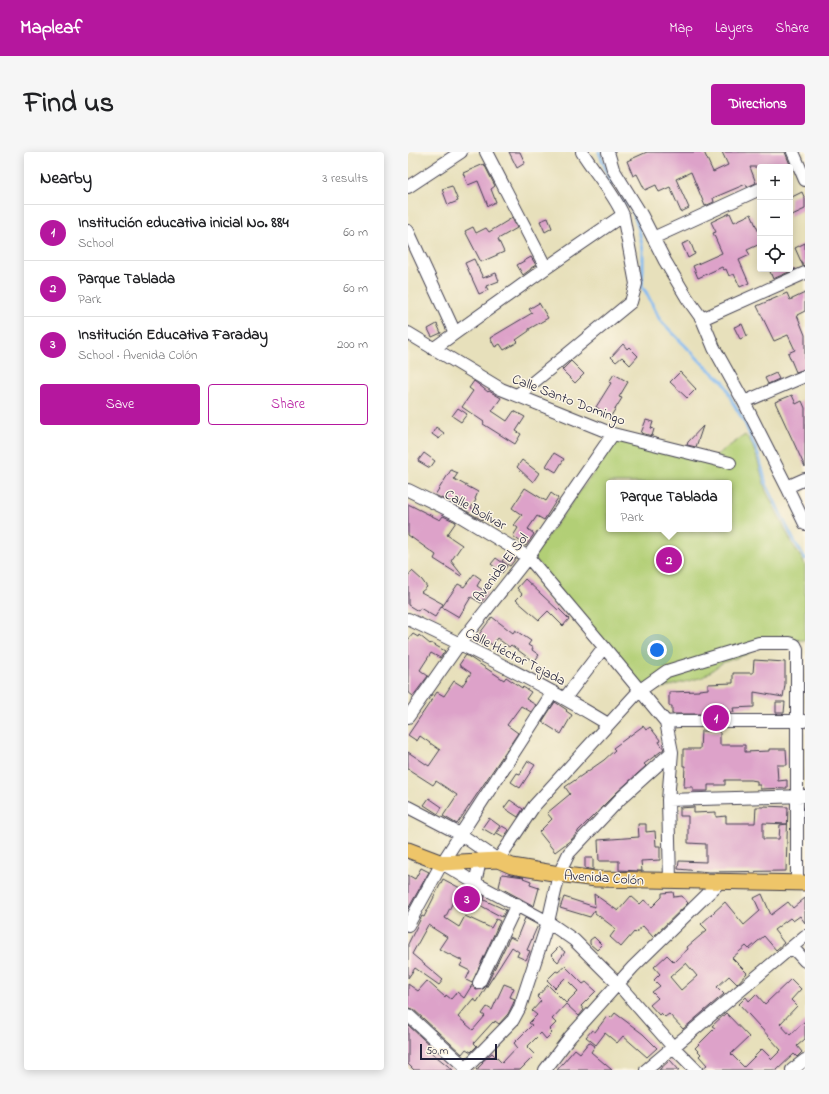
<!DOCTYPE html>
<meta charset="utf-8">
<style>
:root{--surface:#fff;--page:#f6f6f6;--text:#202124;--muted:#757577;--line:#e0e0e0;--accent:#b5179e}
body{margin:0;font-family:"Indie Flower",sans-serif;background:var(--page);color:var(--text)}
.controls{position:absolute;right:12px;top:12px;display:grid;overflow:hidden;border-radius:4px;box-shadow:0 2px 10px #0003}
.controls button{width:36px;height:36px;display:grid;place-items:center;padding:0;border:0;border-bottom:1px solid var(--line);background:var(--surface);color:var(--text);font:20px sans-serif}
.scale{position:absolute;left:12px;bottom:10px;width:77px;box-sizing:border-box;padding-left:4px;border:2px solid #22223b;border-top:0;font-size:11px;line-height:14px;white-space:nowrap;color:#22223b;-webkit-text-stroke:3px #fcf5e5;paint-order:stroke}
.you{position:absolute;left:249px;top:498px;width:14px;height:14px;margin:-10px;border:3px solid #fff;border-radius:50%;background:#1a73e8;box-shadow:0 0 0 6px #1a73e833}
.badge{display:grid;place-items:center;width:26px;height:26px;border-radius:50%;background:var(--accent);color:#fff;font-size:13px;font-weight:700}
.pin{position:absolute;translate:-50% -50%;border:2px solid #fff;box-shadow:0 1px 4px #0006}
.popup{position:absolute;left:198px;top:328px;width:126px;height:52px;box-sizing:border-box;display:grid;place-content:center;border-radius:4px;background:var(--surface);filter:drop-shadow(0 1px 3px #0005);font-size:13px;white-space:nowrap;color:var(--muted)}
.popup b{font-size:15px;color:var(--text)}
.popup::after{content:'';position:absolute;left:50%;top:100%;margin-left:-8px;border:8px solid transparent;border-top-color:var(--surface)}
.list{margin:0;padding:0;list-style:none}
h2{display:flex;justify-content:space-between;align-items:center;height:52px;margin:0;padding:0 16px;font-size:17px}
h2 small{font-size:13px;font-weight:400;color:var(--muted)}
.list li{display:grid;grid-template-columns:26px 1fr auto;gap:12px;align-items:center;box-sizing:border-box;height:56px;padding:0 16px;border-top:1px solid var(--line)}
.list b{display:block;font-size:15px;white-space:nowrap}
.list p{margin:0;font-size:13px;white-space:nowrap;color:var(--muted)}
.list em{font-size:13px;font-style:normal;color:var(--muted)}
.actions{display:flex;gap:8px;padding:12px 16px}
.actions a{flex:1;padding:9px 0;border:1px solid var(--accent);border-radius:4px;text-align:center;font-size:14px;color:var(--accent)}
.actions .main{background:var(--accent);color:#fff}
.icon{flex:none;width:22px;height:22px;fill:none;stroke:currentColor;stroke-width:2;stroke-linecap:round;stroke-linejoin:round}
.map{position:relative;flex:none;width:397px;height:918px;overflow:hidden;border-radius:4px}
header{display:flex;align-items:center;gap:24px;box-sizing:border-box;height:56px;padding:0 20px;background:var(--accent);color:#fff}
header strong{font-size:19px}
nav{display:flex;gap:22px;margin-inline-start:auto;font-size:14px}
.intro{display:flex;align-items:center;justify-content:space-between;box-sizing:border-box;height:96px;padding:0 24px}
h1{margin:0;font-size:28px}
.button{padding:10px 18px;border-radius:4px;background:var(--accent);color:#fff;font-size:14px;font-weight:700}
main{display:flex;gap:24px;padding:0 24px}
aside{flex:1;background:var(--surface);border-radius:4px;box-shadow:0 2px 10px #0003}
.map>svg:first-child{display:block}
.park{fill:#b2cf76;stroke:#6a7858;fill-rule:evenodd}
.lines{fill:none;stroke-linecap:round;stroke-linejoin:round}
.stream{stroke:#82baf2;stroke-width:3}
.building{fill:#dda2c9;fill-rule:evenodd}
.minor-casing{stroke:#403e4e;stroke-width:14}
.major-casing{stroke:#403e4e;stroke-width:17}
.minor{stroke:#fff;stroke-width:12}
.major{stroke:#eec569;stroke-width:15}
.labels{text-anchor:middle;stroke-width:3;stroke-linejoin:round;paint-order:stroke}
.street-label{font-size:14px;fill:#22223b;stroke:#fcf5e5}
</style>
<header>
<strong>Mapleaf</strong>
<nav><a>Map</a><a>Layers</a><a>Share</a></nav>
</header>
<div class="intro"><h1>Find us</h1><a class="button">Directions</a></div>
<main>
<aside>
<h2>Nearby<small>3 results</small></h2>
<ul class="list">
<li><span class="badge">1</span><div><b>Institución educativa inicial No. 884</b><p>School</p></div><em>60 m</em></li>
<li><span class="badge">2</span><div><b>Parque Tablada</b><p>Park</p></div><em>60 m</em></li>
<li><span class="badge">3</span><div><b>Institución Educativa Faraday</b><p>School · Avenida Colón</p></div><em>200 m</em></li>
</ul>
<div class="actions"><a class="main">Save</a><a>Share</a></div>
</aside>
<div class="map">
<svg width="397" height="918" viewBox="0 0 397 918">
<rect width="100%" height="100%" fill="#fcf5e5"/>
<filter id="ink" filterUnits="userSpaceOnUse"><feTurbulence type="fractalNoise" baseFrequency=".025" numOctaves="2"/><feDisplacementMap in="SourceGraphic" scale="8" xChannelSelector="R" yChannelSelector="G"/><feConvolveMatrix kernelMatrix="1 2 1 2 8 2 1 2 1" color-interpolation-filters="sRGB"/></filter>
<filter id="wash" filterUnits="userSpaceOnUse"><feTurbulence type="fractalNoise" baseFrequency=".012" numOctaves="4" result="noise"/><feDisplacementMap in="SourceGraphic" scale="16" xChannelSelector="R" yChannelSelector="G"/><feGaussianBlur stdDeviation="0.9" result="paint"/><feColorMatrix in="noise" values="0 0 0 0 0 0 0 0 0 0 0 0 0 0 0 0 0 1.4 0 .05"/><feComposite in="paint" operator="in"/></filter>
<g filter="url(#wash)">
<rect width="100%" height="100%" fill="#e7e0bb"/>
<path class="park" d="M337,283L342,288L348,303L358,339L385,393L397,412V488L356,489L339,502L314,511L295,525L243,539H229L125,404L209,289L307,304ZM201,331H321V377H201Z"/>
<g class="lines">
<path class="stream" d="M191,0L204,33
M212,46L224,57L231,78L235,98V118L234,135L238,140L252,168L297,214L316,230L325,251L337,271L351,305L358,332L385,387L397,407"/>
</g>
<g id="blocks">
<path class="building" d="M101,0H112L117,11L109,16Z
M239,0H296L305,20L320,13L314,0H377L383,15H342L348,31L339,35L338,32L305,46L306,50L297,54L283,20L268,27L281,56L273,60L262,35L251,40L248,33L237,38L229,22L225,24L219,9Z
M76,12L87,34L83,37L88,50L80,54L70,29L60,33L55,21Z
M44,34L50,49L40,53L34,37Z
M394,40L397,47V57L382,64V46Z
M322,61L326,70L343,62L352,83V92L339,98L342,103L331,108L341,131L332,135L326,122L321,124L318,117L316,118L314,115L290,126L285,114L314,101L305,81L308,80L303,70Z
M104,66L109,76L90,87L96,100L73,110L57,79L65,75L68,81L78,76L81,80Z
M140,66L144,76L137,80L132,69Z
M282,89L287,102L280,106L274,92Z
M397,91V114H395L387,96Z
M123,105L128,113L123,116V117L115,123L109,113Z
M66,107L75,126L88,121L91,129L78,134L80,138L71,142L57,111Z
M361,117H388L365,127Z
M379,141L382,148L397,141V159L389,163L397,183V217L388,220L380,201L387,198L380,183L366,189L349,154Z
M131,151L140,166L121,177V179L108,188L110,190L96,198L92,192L87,195L82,186L124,161L121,157Z
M29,172L33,181L24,185L20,177Z
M334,172L339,184L332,187L326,175Z
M215,192L219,197L221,195L230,204L222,213L214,205L208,210L203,205Z
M163,209L176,222L167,231L154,218Z
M272,220L288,237L279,246L262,230Z
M368,221L371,227L360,232L357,226Z
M206,222L220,230L211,245L214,246L203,264L188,255L203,231L201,230Z
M66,229L80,240L81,239L93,246L84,259L99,269L106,259L117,265L108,279L113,282L107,292L75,272L76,270L54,255L65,239L61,236Z
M384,243L388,252L394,249L397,256V315L367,250Z
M50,256L59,262L53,270L44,264Z
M238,268L245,270L243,276L246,277L244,284L233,281Z
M295,274L288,295L279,293L280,290Z
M28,275L36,281L31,287L24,282Z
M16,301L27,309L22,316L10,309Z
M146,301L156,307L148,320L138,314Z
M114,308L131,321L125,330L109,315Z
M43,318L50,321L46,327L70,340L67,347L68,348L63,356L76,364L74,368L53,356L27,343Z
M117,336L138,349L143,341L150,346L136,368L129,364L120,377L126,382L118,394L105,384L110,376L106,373L114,363L104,356Z
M0,352L32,368L35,364L48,370L39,383L54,393L43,409L54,423L53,424L26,407L28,403L0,383Z
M100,402L108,406L102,414L94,409Z
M88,406L99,414L94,421L83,412Z
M4,419L14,428L19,435L13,440L35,452L27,465L12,456L10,459L0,453V424Z
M66,422L73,427L69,434L79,441L73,451L63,445L51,465L34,455L50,432L56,435Z
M117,427L150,458L151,457L161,467L155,474L140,459L131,468L108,448L114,442L109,436Z
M84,465L105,481L107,478L123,489L120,493L125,496L124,498L131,503L126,510L103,493L101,495L89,486L84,493L78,488L76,490L69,485Z
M5,482L10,485L11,483L22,492L23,491L37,499L32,506L23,501L12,518L20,524L5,544L0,540V488Z
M58,503L96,528L98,525L114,536L115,535L123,540L118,547L128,553L123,560L113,554L99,573L110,581L49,672L35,664L49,643L28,629L25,633L0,617V600L21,614L32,598L12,584L9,589L0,583L29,540L36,544L46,529L54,534L63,521L51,513Z
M346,508L377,510V533L375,545L346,540V555L325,556L326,560H317L316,557L297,558V562H264V554H261V540L291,539V538L300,537V532L325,531V521H345Z
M147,550L159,558L158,559L164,563L153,582L134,570Z
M368,550H377L376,561H368Z
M235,574L238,578L242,575L252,588L251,590L256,597L236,612L238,614L208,641L170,679V680L163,688L147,700L131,680L144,667L139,661L162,642L157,635L196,608L207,598L205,596Z
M293,579H312V593H337V600L361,599V597H378L379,613H369L370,629L379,628V636L352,637V633H349V629L343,628H317V633H300V639H285V635H276L277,614H275V597H292Z
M120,609L127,613L112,636L103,630L109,621L112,622Z
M21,646L34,655L30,662L16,653Z
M102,648L115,657L110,665L96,656Z
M356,654L380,655L378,719L301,720L270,717L271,709L298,710V692L280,691V664H272V656L286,655V661L308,660V665L318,664V671H347L348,655H356ZM355,671L379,672L372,673L371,687H355Z
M81,666L92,674L86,683L74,676Z
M230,672H238V680L247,679L248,694H252V708L233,709L234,719H231L211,718V709H191L190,688L231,685Z
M94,674L101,678L96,685L89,681Z
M177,706H185V718L177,716Z
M13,716L21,720L0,757V723L7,727Z
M94,722L116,725L115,726L123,729L122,733L131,736L126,754L91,735Z
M35,727L52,736L37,766L51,775L57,764L83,776L88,767L92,769L64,831L58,828L62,819L52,814L55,809L31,797L39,785L20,773L4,802L35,828L31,833L7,816L0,826V792L14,764L16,765Z
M265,740L266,745L274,744L280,751L245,785L235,774L227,781L226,780L213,795L202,785L208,777L187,761V758L182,765L152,756L156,745L187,755L186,742L210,759L223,744L232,752L236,748L244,755L254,745V741Z
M69,741L77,745L76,748L98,758L94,765L64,749Z
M354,742L363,763L380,750L385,756L397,746V771L392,764L385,769L382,766L366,778L376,791L368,798L356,784L341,797L338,794L324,806L339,821L329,832L321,824L309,835L316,842L275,877L261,862L257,865L253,861L251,863L242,853L250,846L244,840L252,834L246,828L252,822L246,815L259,803L266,810L280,797L279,795L299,778L293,772L317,750L336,773L352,759L346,746ZM278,811L289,824L273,838L262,825Z
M117,766L130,773L119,798L122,799L118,808L109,804L111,800L104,795L69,850L65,847L50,865L65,878L77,864L74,862L79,855L84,858L96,832L106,836L102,845L107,847L105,852L100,862L91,872L87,869L86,871L85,870L66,891L69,894L63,900L58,897L54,902L5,857L0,856V832L10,839L19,829L37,845L38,843L43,847L49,840L56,846L64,833L68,838L75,837L78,834L102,785L108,788Z
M186,785L194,793L189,798L182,792V788Z
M151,795L157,800L150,810L143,803Z
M157,814L175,832L178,830L188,839L173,854L176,858L171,864L158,852L144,867L148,871L141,878L144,881L138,887L133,881L119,895L127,903L112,918H68L75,911L74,910L84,901L94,911L109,895L106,891L124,873L121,871L129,863L124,859L133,849L129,845L140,833L158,851L170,839L157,826L147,836L139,828L148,819L150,820Z
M383,827L393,837L383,848L389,854L372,872L382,883L397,869V887L389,894L394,900L389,905L386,902L369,918H295V916L299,913L291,904L293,902L287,896L307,876L304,874L318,861L341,885L323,902L336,915L354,897L364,907L373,898L331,852L338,845L341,849L348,842L357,852Z
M207,861L235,882L249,896L239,905L215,884L209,891L197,881L188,893L178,885L184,878L187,880L200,863L203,866Z
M0,873L27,898L24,901L45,918H6L0,912Z
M181,890L187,894L183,900L204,918H149L167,897L172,901Z
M262,908L271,918H251Z"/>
</g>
</g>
<g filter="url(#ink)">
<use href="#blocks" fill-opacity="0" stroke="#403e4e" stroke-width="1"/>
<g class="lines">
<defs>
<path id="minor" d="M78,0L138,116
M200,0L205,17L234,64L257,109L279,146L294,167L306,196L336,250L379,335
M385,0L397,28
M0,35L53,0
M0,79L47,181
M245,86L352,37
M294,167L397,121
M0,181L93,237L205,282L322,311
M25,197L138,116L215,63
M111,242L223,150L228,132L215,63C205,40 187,21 174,0
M336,250L397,224
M397,327L379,335L397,372
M0,338L49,362L120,405L196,495L258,570L264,600L260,648L262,728
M0,467C68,499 136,533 200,572
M157,546L196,495
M0,565L52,491L120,405L205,282
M258,570L271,569H396
M260,648L397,644
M0,655L52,682L90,708L126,654L231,539L259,519L351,491H382L387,493L389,497V731
M34,711L67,731L140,770L166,788L210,832L265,895L288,918
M67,731L72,709
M0,773L34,711L145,540
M384,795L397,809
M71,831L109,752
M0,863L58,916
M56,918L105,868L112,855L140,770L151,722L161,701L213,646L264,600
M137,918L162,885L225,815L313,729
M238,918L397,784
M384,918L397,908"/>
<path id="major" d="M0,698L34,711L90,708L104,714L151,722L188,727L397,731"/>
</defs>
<use href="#minor" class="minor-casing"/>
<use href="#major" class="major-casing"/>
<use href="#minor" class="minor"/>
<use href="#major" class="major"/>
</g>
</g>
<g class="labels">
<g class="street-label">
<text transform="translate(161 247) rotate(21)" y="5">Calle Santo Domingo</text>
<text transform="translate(68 357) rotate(29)" y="5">Calle Bolívar</text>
<text transform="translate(92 415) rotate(-53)" y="5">Avenida El Sol</text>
<text transform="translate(108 504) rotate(27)" y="5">Calle Héctor Tejada</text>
<text transform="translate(196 725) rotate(4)" y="5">Avenida Colón</text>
</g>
</g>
</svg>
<div class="controls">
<button>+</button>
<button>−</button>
<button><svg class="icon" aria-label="locate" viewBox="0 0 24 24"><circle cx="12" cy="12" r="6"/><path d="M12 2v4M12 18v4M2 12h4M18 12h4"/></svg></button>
</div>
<div class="scale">50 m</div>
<div class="you"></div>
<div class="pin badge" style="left:308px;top:566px">1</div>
<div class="pin badge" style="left:261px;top:408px">2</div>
<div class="popup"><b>Parque Tablada</b>Park</div>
<div class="pin badge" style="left:59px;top:747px">3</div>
</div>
</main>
